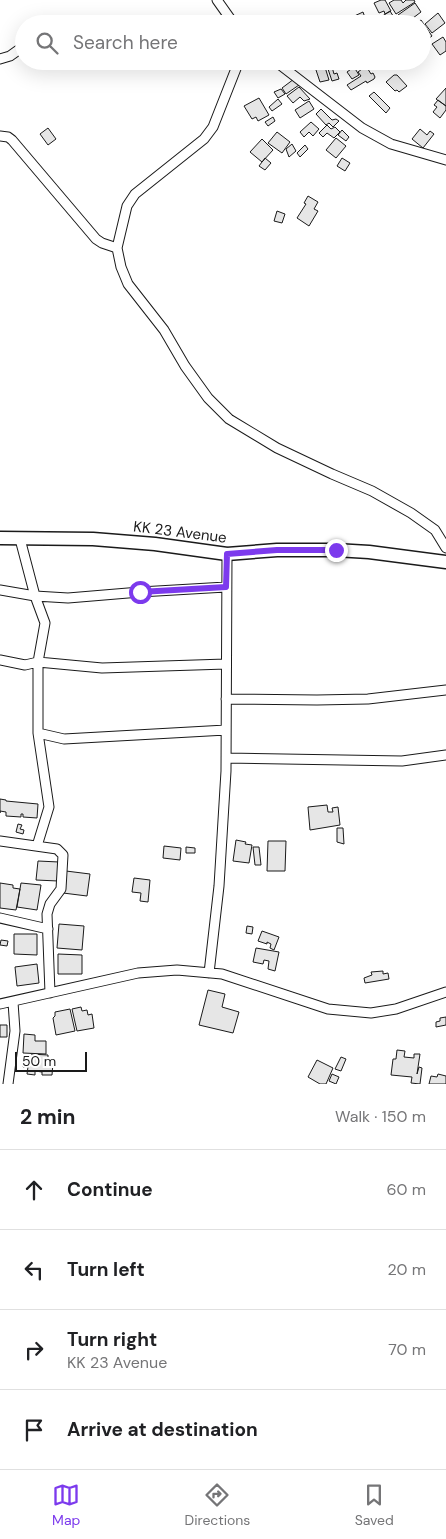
<!DOCTYPE html>
<meta charset="utf-8">
<style>
:root{--surface:#fff;--page:#f6f6f6;--text:#202124;--muted:#757577;--line:#e0e0e0;--accent:#7c3aed}
body{margin:0;font-family:"DM Sans",sans-serif;background:var(--page);color:var(--text)}
.scale{position:absolute;left:15px;bottom:12px;width:72px;box-sizing:border-box;padding-left:5px;border:2px solid #1a1a1a;border-top:0;font-size:14px;line-height:18px;white-space:nowrap;color:#1a1a1a;-webkit-text-stroke:4px #fff;paint-order:stroke}
.stop{position:absolute;width:15px;height:15px;margin:-11px;border:4px solid #7c3aed;border-radius:50%;background:#fff}
.stop.end{background:#7c3aed;border-color:#fff;box-shadow:0 1px 5px #0008}
.list{margin:0;padding:0;list-style:none}
h2{display:flex;justify-content:space-between;align-items:center;height:65px;margin:0;padding:0 20px;font-size:21px}
h2 small{font-size:16px;font-weight:400;color:var(--muted)}
.list li{display:grid;grid-template-columns:32px 1fr auto;gap:15px;align-items:center;box-sizing:border-box;height:80px;padding:0 20px;border-top:1px solid var(--line)}
.list b{display:block;font-size:19px;white-space:nowrap}
.list p{margin:0;font-size:16px;white-space:nowrap;color:var(--muted)}
.list em{font-size:16px;font-style:normal;color:var(--muted)}
.icon{flex:none;width:28px;height:28px;fill:none;stroke:currentColor;stroke-width:2;stroke-linecap:round;stroke-linejoin:round}
.map{position:relative;flex:none;width:446px;height:1084px;overflow:hidden}
.search{position:absolute;background:var(--surface);box-shadow:0 5px 20px #0002;left:15px;right:15px;top:15px;height:55px;display:flex;align-items:center;gap:12px;box-sizing:border-box;padding:0 18px;border-radius:28px;color:var(--muted);font-size:19px}
.sheet{height:385px;background:var(--surface)}
nav{display:flex;justify-content:space-around;align-items:center;box-sizing:border-box;height:70px;border-top:1px solid var(--line);background:var(--surface);font-size:14px;color:var(--muted)}
nav a{display:grid;justify-items:center;gap:2px}
nav .on{color:var(--accent)}
.map>svg:first-child{display:block}
.building{fill:#e6e6e6;stroke:#1a1a1a}
.lines{fill:none;stroke-linecap:round;stroke-linejoin:round}
.minor-casing{stroke:#1a1a1a;stroke-width:11}
.secondary-casing{stroke:#1a1a1a;stroke-width:15}
.minor{stroke:#fff;stroke-width:9}
.secondary{stroke:#fff;stroke-width:12}
.route{stroke:#7c3aed;stroke-width:6}
.labels{text-anchor:middle;stroke-width:4;stroke-linejoin:round;paint-order:stroke}
.street-label{font-size:15px;fill:#1a1a1a;stroke:#fff}
</style>
<div class="map">
<svg width="446" height="1084" viewBox="0 0 446 1084">
<rect width="100%" height="100%" fill="#fff"/>
<path class="building" d="M381,0H385L391,11L385,14L384,11L379,13L374,3Z
M394,0H401L403,3L406,0H414L415,2L396,14L389,3Z
M415,3L421,12L405,24L398,15Z
M390,11L395,19L385,24L381,17Z
M363,12L367,23L352,24L350,18Z
M438,13L445,23L432,33L425,24Z
M421,20L432,36L427,40L422,33V24H415Z
M443,37L446,42V51L440,55L432,44Z
M324,64L329,80L320,82L315,67Z
M366,66L371,74L373,73L375,77L374,79L367,83L366,81L351,90L347,85L361,76L358,72Z
M332,67L334,74L337,73L339,79L332,81L328,69Z
M354,67L359,75L352,79L347,72Z
M394,75H397L407,86L399,92L397,90L395,91L386,82Z
M294,79L299,85L286,94L282,88Z
M299,87L310,99L304,101L300,97L293,103L287,96Z
M446,88V106L436,99Z
M281,89L285,94L278,98L274,92Z
M374,92L390,108L386,113L369,96Z
M259,98L269,115L258,121L256,117L252,119L244,106Z
M278,99L282,104L272,111L269,107Z
M438,100L446,106V110L440,118L433,112L437,107L434,105Z
M309,101L314,109L300,118L295,110Z
M321,109L332,120L336,119L339,121L333,127L329,123L326,125L316,114Z
M273,117L275,121L268,126L265,122Z
M311,122L319,129L313,136L309,132L304,137L300,132Z
M327,125L331,129L335,127L340,132L334,138L327,133L323,137L319,133Z
M48,128L56,139L48,145L40,134Z
M420,129L427,135L430,131L434,134L423,148L412,139Z
M342,130L349,137L346,141L338,135Z
M277,132L290,142L282,153L268,143Z
M336,138L346,146L336,158L326,150Z
M262,139L273,150L262,162L250,152Z
M292,144L296,151L289,157L286,149Z
M305,145L308,149L300,157L297,153Z
M265,158L271,163L265,170L259,166Z
M342,158L350,163L345,171L337,166Z
M308,196L318,202L314,209L318,211L309,226L297,218L306,204L304,203Z
M277,211L285,214L282,223L274,221Z
M0,799L6,800V801L38,804L37,818L23,817V814H21V817L6,816V812L0,811V813Z
M327,805L328,812H333L332,808L338,807L340,825L310,830L308,807Z
M18,824L22,825L20,829L24,830L23,834L16,832Z
M337,828H343L344,844L337,842Z
M236,840L246,842L245,844L252,845L249,863L233,861Z
M268,841H286L285,871H267Z
M164,846L181,848L180,860L163,858Z
M186,847L195,848V853H186Z
M253,847H259L261,865H255Z
M38,861L59,862L58,881L36,880Z
M66,871L90,874L87,896L63,893Z
M134,878L150,880L148,902L140,901L141,893L132,892Z
M0,883L13,885V888L20,889L16,910L0,908Z
M21,883L41,885L37,910L17,907Z
M59,924L84,926L82,950L57,948Z
M247,926L253,927L252,934L246,933Z
M262,931L279,937L274,950L270,948L271,944L267,942V944L258,941Z
M14,934H37V955L14,954Z
M1,940L8,941L7,946L0,945Z
M256,948L279,952L275,971L268,969L269,961L264,960L263,964L253,962Z
M58,954L82,955V974H58Z
M37,964L39,983L17,986L15,967Z
M383,971V974L388,973L389,979L365,983L364,978L372,975L371,972Z
M208,990L225,994L222,1007L239,1012L233,1033L199,1025Z
M81,1007L82,1011L87,1010L88,1015L92,1014L94,1028L77,1031L72,1009Z
M70,1009L75,1031L56,1035L53,1018L55,1016V1012Z
M446,1017V1025L436,1027V1022L440,1021V1018Z
M0,1025H7V1037H0Z
M24,1034L35,1035V1041H46V1054L23,1053Z
M397,1050L405,1051L404,1057L414,1058V1054H420L417,1074L419,1067L422,1068L420,1084L411,1083L412,1077L391,1075L393,1059H396Z
M30,1054L48,1055V1063H53L52,1075H42V1072L35,1071V1075L27,1074L28,1067H23L24,1060L29,1061Z
M341,1057L346,1059L341,1071L335,1069Z
M317,1060L333,1068L326,1084H320L308,1077Z
M332,1074L339,1077L336,1084L329,1081Z
M438,1074L446,1076V1084H429L431,1076L437,1077Z"/>
<g class="lines">
<defs>
<path id="minor" d="M217,0L234,24
M0,59L10,56L24,46
M239,61L213,127L204,139L135,194L127,206L117,248L121,267L128,284L164,330L185,366L208,398L229,419L277,448L332,474L372,491L411,513L435,530L446,548
M275,61L362,128L391,144L446,160
M0,136L8,137L12,140L96,239L102,243L117,248
M20,539L35,596L45,623L38,662V733L49,807L37,846
M0,590L35,596L68,598L140,592L226,587
M0,660L25,665L38,662L102,668L226,664
M226,699L317,700L368,699L446,690
M38,733L64,739L226,730
M226,758L402,761L446,755
M0,841L57,849L63,855L61,889L50,904L47,914L50,993
M0,918L48,929
M209,973L219,886L226,771L227,554
M0,1004L138,973L177,970L222,974L328,1009L371,1013L396,1009L446,992
M8,1084L15,1031L13,1002"/>
<path id="secondary" d="M0,538L93,539L155,544L227,554L277,550H335L369,552L446,562"/>
</defs>
<use href="#minor" class="minor-casing"/>
<use href="#secondary" class="secondary-casing"/>
<use href="#minor" class="minor"/>
<use href="#secondary" class="secondary"/>
</g>
<g class="lines">
<path class="route" d="M140,592L226,587L227,554L277,550H336"/>
</g>
<g class="labels">
<g class="street-label">
<text transform="translate(180 532) rotate(7)" y="5">KK 23 Avenue</text>
</g>
</g>
</svg>
<div class="scale">50 m</div>
<div class="stop" style="left:140px;top:592px"></div>
<div class="stop end" style="left:336px;top:550px"></div>
<div class="search"><svg class="icon" aria-label="search" viewBox="0 0 24 24"><circle cx="10" cy="10" r="6"/><path d="M15 15l6 6"/></svg>Search here</div>
</div>
<section class="sheet">
<h2>2 min<small>Walk · 150 m</small></h2>
<ul class="list">
<li><svg class="icon" aria-label="ahead" viewBox="0 0 24 24"><path d="M12 20V5M6 11l6-6 6 6"/></svg><div><b>Continue</b></div><em>60 m</em></li>
<li><svg class="icon" aria-label="left" viewBox="0 0 24 24"><path d="M17 20v-9H6M10 6l-5 5 5 5"/></svg><div><b>Turn left</b></div><em>20 m</em></li>
<li><svg class="icon" aria-label="right" viewBox="0 0 24 24"><path d="M7 20v-9h11M14 6l5 5-5 5"/></svg><div><b>Turn right</b><p>KK 23 Avenue</p></div><em>70 m</em></li>
<li><svg class="icon" aria-label="arrive" viewBox="0 0 24 24"><path d="M6 21V4h12l-3 4 3 4H6"/></svg><div><b>Arrive at destination</b></div></li>
</ul>
</section>
<nav>
<a class="on"><svg class="icon" aria-label="map" viewBox="0 0 24 24"><path d="M3 6l6-2 6 2 6-2v14l-6 2-6-2-6 2zM9 4v14M15 6v14"/></svg>Map</a>
<a><svg class="icon" aria-label="directions" viewBox="0 0 24 24"><path d="M12 3l9 9-9 9-9-9zM9 14v-3h6M13 9l2 2-2 2"/></svg>Directions</a>
<a><svg class="icon" aria-label="saved" viewBox="0 0 24 24"><path d="M7 4h10v16l-5-4-5 4z"/></svg>Saved</a>
</nav>
